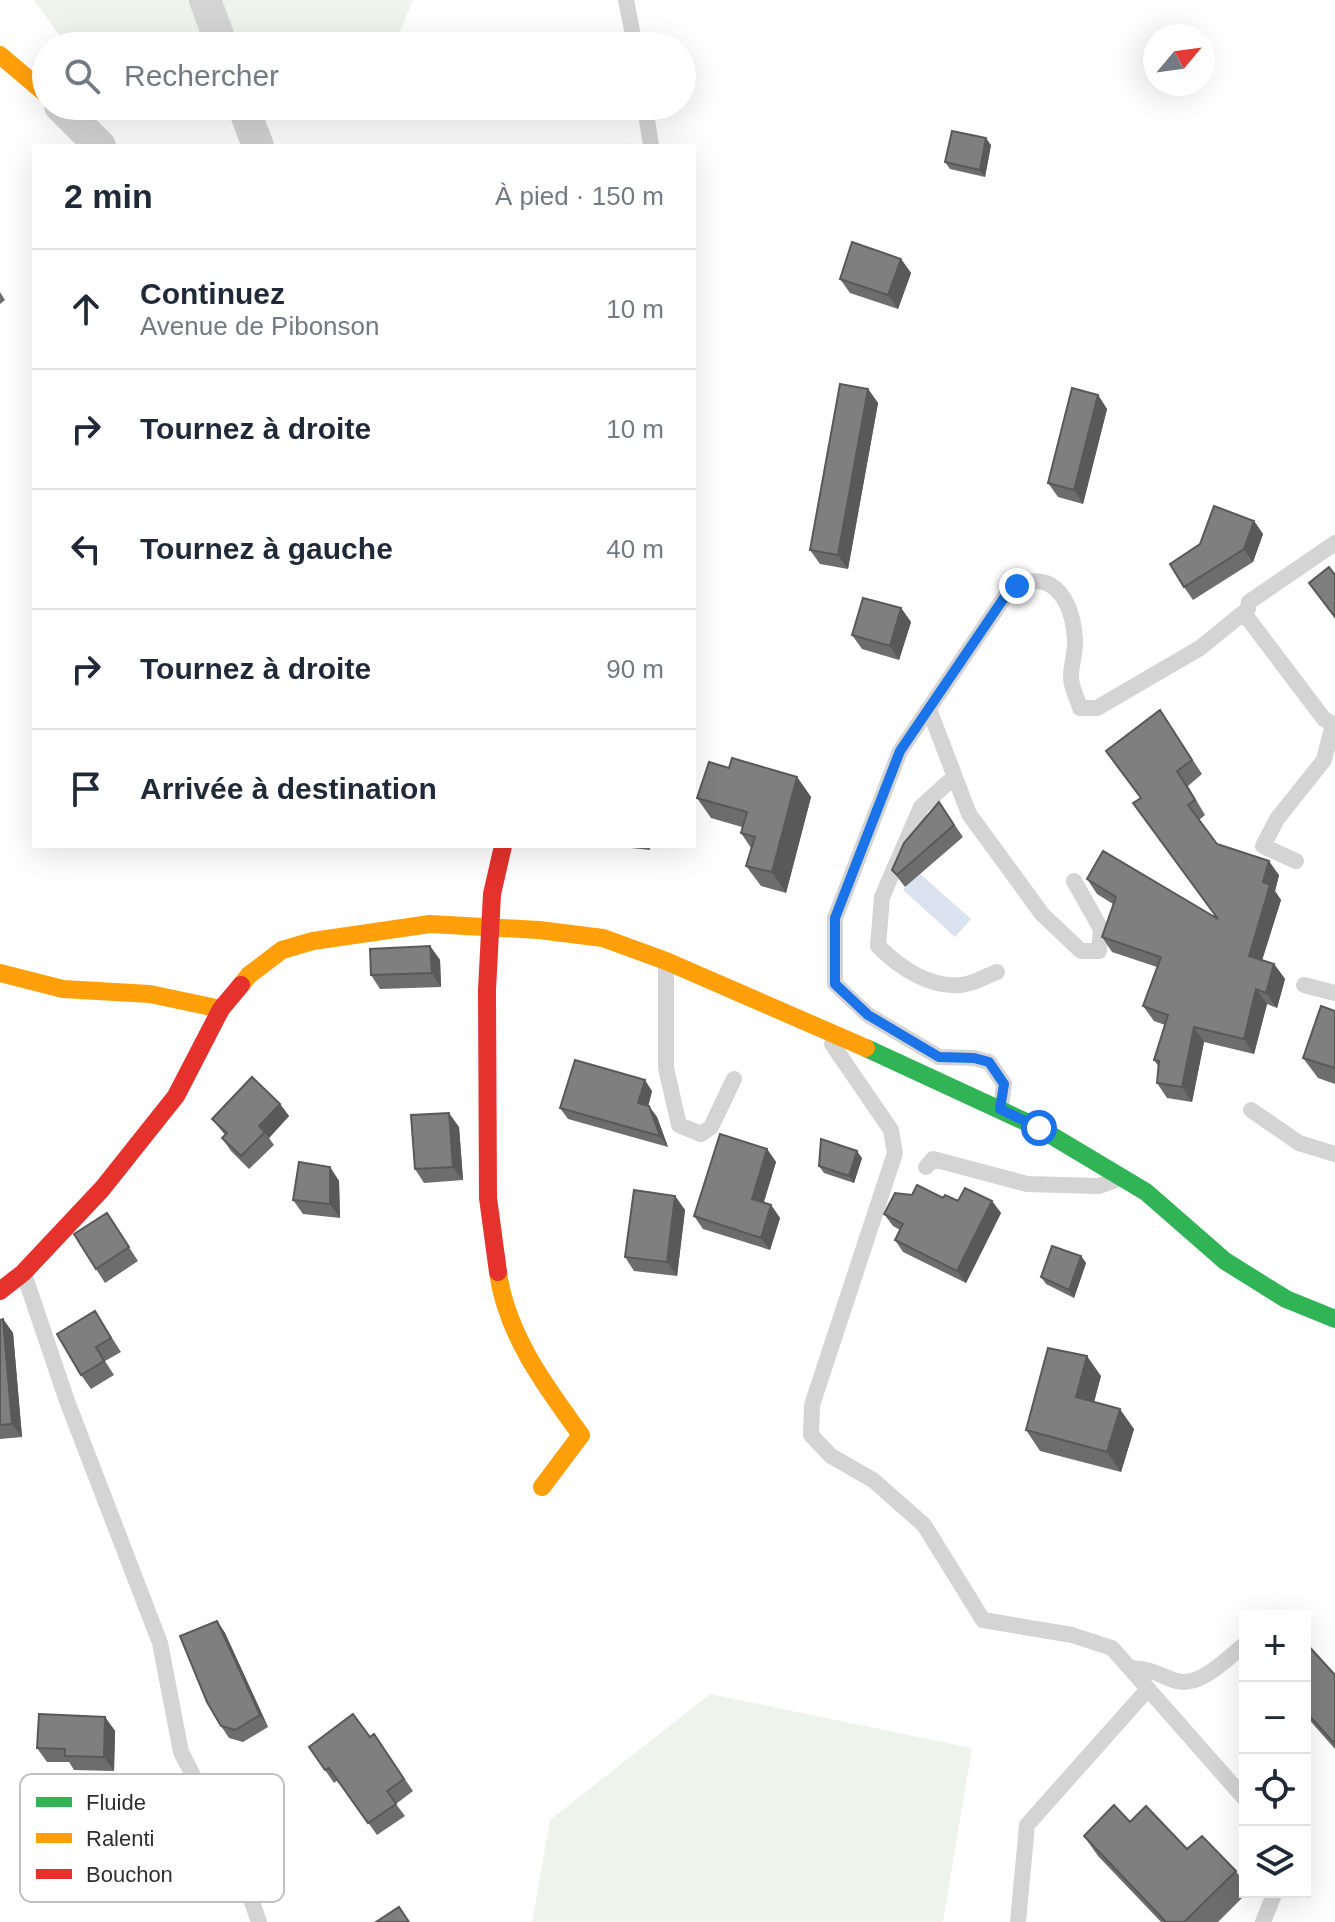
<!DOCTYPE html>
<html lang="fr">
<meta charset="utf-8">
<style>
:root{--surface:#fff;--page:#f2f2f3;--text:#1f2937;--muted:#747a83;--line:#e0e1e3}
body{margin:0;font-family:Helvetica,sans-serif;background:var(--page);color:var(--text)}
.controls{position:absolute;right:24px;bottom:24px;display:grid;overflow:hidden;border-radius:0px;box-shadow:0 8px 32px #0002}
.controls button{width:72px;height:72px;display:grid;place-items:center;padding:0;border:0;border-bottom:2px solid var(--line);background:var(--surface);color:var(--text);font:40px sans-serif}
.compass{position:absolute;left:1143px;top:24px;width:72px;height:72px;border-radius:50%;background:var(--surface);box-shadow:0 8px 32px #0002;rotate:61deg}
.stop{position:absolute;width:24px;height:24px;margin:-18px;border:6px solid #1a73e8;border-radius:50%;background:#fff}
.stop.end{background:#1a73e8;border-color:#fff;box-shadow:0 2px 8px #0008}
.list{margin:0;padding:0;list-style:none}
h2{display:flex;justify-content:space-between;align-items:center;height:104px;margin:0;padding:0 32px;font-size:34px}
h2 small{font-size:26px;font-weight:400;color:var(--muted)}
.list li{display:grid;grid-template-columns:52px 1fr auto;gap:24px;align-items:center;box-sizing:border-box;height:120px;padding:0 32px;border-top:2px solid var(--line)}
.list b{display:block;font-size:30px;white-space:nowrap}
.list p{margin:0;font-size:26px;white-space:nowrap;color:var(--muted)}
.list em{font-size:26px;font-style:normal;color:var(--muted)}
.icon{flex:none;width:44px;height:44px;fill:none;stroke:currentColor;stroke-width:2;stroke-linecap:round;stroke-linejoin:round}
.map{position:relative;flex:none;width:1335px;height:1922px;overflow:hidden}
.search{position:absolute;background:var(--surface);box-shadow:0 8px 32px #0002;left:32px;top:32px;width:664px;height:88px;display:flex;align-items:center;gap:20px;box-sizing:border-box;padding:0 28px;border-radius:44px;color:var(--muted);font-size:30px}
.panel{position:absolute;background:var(--surface);box-shadow:0 8px 32px #0002;left:32px;top:144px;width:664px;height:704px;border-radius:0px}
.map>svg:first-child{display:block}
.green{fill:#eef4ec}
.water{fill:#dbe2f0}
.lines{fill:none;stroke-linecap:round;stroke-linejoin:round}
.lane{stroke:#d4d4d4;stroke-width:16}
.street{stroke:#d4d4d4;stroke-width:32}
.fast{stroke:#30b455;stroke-width:18}
.slow{stroke:#ff9f0a;stroke-width:18}
.jam{stroke:#e5322d;stroke-width:18}
.wall{fill:#6d6d6d}
.shaded-wall{fill:#595959}
.building{fill:#7f7f7f;stroke:#595959;stroke-width:2}
.route{stroke:#1a73e8;stroke-width:10}
.key{fill:#fff;stroke:#c1c1c1;stroke-width:2}
.key-label{font-size:22px;fill:#2f2f2f}
</style>
<div class="map">
<svg width="1335" height="1922" viewBox="0 0 1335 1922">
<rect width="100%" height="100%" fill="#fff"/>
<path class="green" d="M34,0H413L394,46H67Z
M710,1694L972,1748L943,1922H532L550,1820Z"/>
<path class="water" d="M918,872L971,919L955,937L903,890Z"/>
<g class="lines">
<path class="lane" d="M626,0L635,46
M645,106L651,146
M1335,543L1249,602L1246,616L1324,719L1335,725
M929,709L969,814L1042,914L1081,951H1099L1101,929L1074,881
M954,777L921,807L882,897L878,946C899,967 929,988 961,985C973,984 986,976 997,972
M1296,861L1263,846L1277,819L1324,760L1333,724
M666,963V1068L679,1125L701,1134L711,1127L734,1079
M1304,985L1335,993
M832,1044L891,1130L895,1153L812,1405L811,1435L831,1456L873,1480L924,1525L983,1620L1072,1635L1112,1648L1245,1799
M1001,1107L1004,1084L989,1062L974,1058L939,1057L868,1015L835,984V918L900,751L1008,592C1050,563 1072,598 1075,639C1076,651 1071,664 1071,677C1071,687 1077,698 1080,708H1097L1200,648L1248,609
M1251,1110L1299,1143L1335,1154
M926,1167L933,1159L1027,1184L1099,1186L1113,1181
M24,1274L67,1401L160,1643L181,1752L239,1865L259,1922
M1130,1668C1150,1669 1156,1673 1173,1680C1199,1690 1226,1659 1245,1644
M1018,1922L1027,1825L1148,1689
M1263,1922L1275,1892"/>
<path class="street" d="M205,0L222,46
M60,106L100,146
M243,106L258,146"/>
<path class="fast" d="M866,1048L1039,1128L1146,1192L1225,1261L1286,1299L1335,1319"/>
<path class="slow" d="M0,55L46,94
M0,973L63,989L150,994L221,1009
M241,985L249,975L282,950L313,941L430,924L539,930L603,938L666,961L866,1048
M498,1272C506,1333 545,1386 581,1435L542,1487"/>
<path class="jam" d="M498,1272L488,1198L487,990L492,894L503,846
M0,1291L23,1273L102,1189L176,1096L221,1009L241,985"/>
</g>
<path class="wall" d="M991,145L985,177L950,169L945,162Z
M901,259L911,273L898,309L850,293L840,279Z
M0,292L5,300L0,304Z
M868,389L878,403L848,569L820,564L810,550Z
M1098,395L1107,409L1083,504L1058,497L1048,483Z
M1254,521L1263,534L1253,562L1193,600L1184,587Z
M901,608L911,622L899,660L862,649L852,635Z
M1170,725L1202,774L1188,786L1205,815L1199,820L1217,844L1279,875L1275,891L1281,900L1262,960L1274,964L1285,979L1277,1008L1267,1004L1254,1054L1204,1042L1192,1102L1167,1098L1157,1083L1159,1067L1154,1060L1165,1025L1154,1021L1143,1006L1157,967L1112,952L1102,937L1113,904L1097,894L1087,879L1217,919L1140,798Z
M729,768L797,777L811,797L786,893L761,886L746,866L751,848L741,833L742,827L711,818L697,798Z
M939,802L963,837L905,887L892,870Z
M612,846H650V850Z
M430,946L440,960L441,987L380,989L371,975Z
M1335,1011V1084L1318,1078L1303,1058Z
M652,1091L648,1106L657,1117L668,1147L568,1119L560,1108Z
M280,1104L289,1116L269,1138L274,1145L249,1169L231,1151L222,1138L225,1135L212,1119Z
M459,1127L463,1180L424,1183L415,1169Z
M767,1149L776,1162L763,1203L771,1205L780,1218L770,1250L703,1229L694,1216Z
M862,1158L854,1183L824,1173L819,1166Z
M330,1167L339,1181L340,1218L303,1214L293,1200Z
M675,1196L685,1210L677,1276L634,1271L625,1257Z
M943,1198L958,1201H992L1001,1213L966,1283L903,1252L895,1240L900,1230L893,1226L884,1214Z
M107,1213L138,1261L105,1283L96,1269Z
M1081,1256L1086,1263L1074,1298L1046,1284L1041,1277Z
M95,1311L121,1352L105,1361L114,1375L91,1389L81,1375Z
M3,1319L13,1333L22,1437L0,1439V1320Z
M1101,1376L1094,1402L1134,1429L1121,1472L1040,1451L1026,1430Z
M217,1621L225,1633L268,1727L243,1742L229,1738L221,1726Z
M1305,1642L1335,1675V1749L1305,1715Z
M105,1717L115,1731L114,1771L74,1770L69,1762H47L37,1748Z
M374,1734L413,1791L396,1804L405,1816L377,1835L338,1780L334,1783L309,1747L370,1737Z
M1130,1822L1236,1871L1245,1884V1892H1248L1218,1922H1161L1098,1856L1084,1836Z
M103,1830L113,1844L117,1878L80,1882L81,1887L53,1889L43,1876Z"/>
<path class="shaded-wall" d="M986,138L991,145L985,177L980,170Z
M901,259L911,273L898,309L888,295Z
M868,389L878,403L848,569L838,555Z
M1098,395L1107,409L1083,504L1074,490Z
M1254,521L1263,534L1253,562L1244,549Z
M901,608L911,622L899,660L890,646Z
M797,777L811,797L786,893L772,872Z
M1269,861L1279,875L1275,891L1281,900L1259,970L1249,956L1263,882Z
M430,946L440,960L441,987L432,973Z
M1274,964L1285,979L1277,1008L1266,993Z
M1256,989L1267,1004L1254,1054L1244,1039Z
M1194,1027L1204,1042L1192,1102L1182,1087Z
M645,1080L652,1091L646,1115L638,1103Z
M280,1104L289,1116L269,1138L259,1126Z
M649,1106L657,1117L668,1147L660,1136Z
M449,1113L459,1127L463,1180L453,1167Z
M767,1149L776,1162L761,1212L752,1199Z
M857,1151L862,1158L854,1183L849,1176Z
M330,1167L339,1181L340,1218L330,1204Z
M675,1196L685,1210L677,1276L667,1262Z
M992,1201L1001,1213L966,1283L957,1271Z
M771,1205L780,1218L770,1250L761,1238Z
M1081,1256L1086,1263L1074,1298L1069,1290Z
M3,1319L13,1333L22,1437L12,1424Z
M1087,1356L1101,1376L1090,1417L1076,1397Z
M1120,1409L1134,1429L1121,1472L1107,1452Z
M217,1621L225,1633L268,1727L260,1715Z
M105,1717L115,1731L114,1771L104,1757Z
M103,1830L113,1844L117,1878L107,1865Z
M71,1868L80,1882L81,1887L71,1873Z"/>
<path class="building" d="M952,131L986,138L980,170L945,162Z
M852,242L901,259L888,295L840,279Z
M840,384L868,389L838,555L810,550Z
M1072,388L1098,395L1074,490L1048,483Z
M1214,506L1254,521L1244,549L1184,587L1170,564L1200,544Z
M1329,567L1335,575V617L1309,583Z
M863,598L901,608L890,646L852,635Z
M1160,710L1192,760L1177,771L1195,800L1188,805L1217,844L1269,861L1263,882L1270,885L1249,956L1274,964L1266,993L1256,989L1244,1039L1194,1027L1182,1087L1157,1083L1159,1061L1154,1060L1168,1015L1143,1006L1161,957L1102,937L1116,897L1087,879L1103,851L1218,919L1133,803L1141,798L1106,751Z
M732,758L797,777L772,872L746,866L755,837L741,833L747,812L697,798L709,762L729,768Z
M939,802L954,825L897,875L892,870L904,843Z
M430,946L432,973L371,975L370,949Z
M1321,1006L1335,1011V1068L1303,1058Z
M575,1060L645,1080L638,1103L649,1106L660,1136L560,1108Z
M252,1077L280,1104L259,1126L265,1132L241,1156L222,1138L227,1133L212,1119Z
M449,1113L453,1167L415,1169L411,1115Z
M720,1134L767,1149L752,1199L771,1205L761,1238L694,1216Z
M821,1139L857,1151L849,1176L819,1166Z
M299,1162L330,1167V1204L293,1200Z
M917,1185L943,1198L945,1195L958,1201L965,1188L992,1201L957,1271L895,1240L903,1224L884,1214L895,1193L912,1195Z
M634,1190L675,1196L667,1262L625,1257Z
M107,1213L129,1247L96,1269L74,1234Z
M1052,1246L1081,1256L1069,1290L1041,1277Z
M95,1311L111,1338L96,1347L104,1361L81,1375L57,1334Z
M3,1319L12,1424L0,1425V1320Z
M1048,1348L1087,1356L1076,1397L1120,1409L1107,1452L1026,1430Z
M217,1621L260,1715L235,1730L221,1726L207,1702L180,1636Z
M1305,1642L1335,1675V1744L1305,1711Z
M39,1714L105,1717L104,1757L65,1756V1749L37,1748Z
M353,1714L370,1737L374,1734L404,1779L387,1791L396,1804L368,1823L329,1768L325,1770L309,1747Z
M1114,1805L1130,1822L1146,1806L1187,1849L1202,1836L1236,1871L1184,1922H1166L1084,1836Z
M399,1907L409,1922H376Z"/>
<g class="lines">
<path class="route" d="M1017,586L1008,592L900,751L835,918V984L868,1015L939,1057L974,1058L989,1062L1004,1084L1000,1109L1039,1128"/>
</g>
<rect x="20" y="1774" width="264" height="128" rx="12" class="key"/>
<rect x="36" y="1797" width="36" height="10" fill="#30b455"/>
<rect x="36" y="1833" width="36" height="10" fill="#ff9f0a"/>
<rect x="36" y="1869" width="36" height="10" fill="#e5322d"/>
<g class="key-label">
<text x="86" y="1810">Fluide</text>
<text x="86" y="1846">Ralenti</text>
<text x="86" y="1882">Bouchon</text>
</g>
</svg>
<div class="controls">
<button>+</button>
<button>−</button>
<button><svg class="icon" aria-label="locate" viewBox="0 0 24 24"><circle cx="12" cy="12" r="6"/><path d="M12 2v4M12 18v4M2 12h4M18 12h4"/></svg></button>
<button><svg class="icon" aria-label="layers" viewBox="0 0 24 24"><path d="M12 4l9 5-9 5-9-5zM3 14l9 5 9-5"/></svg></button>
</div>
<svg class="compass" viewBox="-18 -18 36 36"><path d="M0-13l5 13h-10z" fill="#e53935"/><path d="M0 13l5-13h-10z" fill="#747a83"/></svg>
<div class="stop" style="left:1039px;top:1128px"></div>
<div class="stop end" style="left:1017px;top:586px"></div>
<div class="search"><svg class="icon" aria-label="search" viewBox="0 0 24 24"><circle cx="10" cy="10" r="6"/><path d="M15 15l6 6"/></svg>Rechercher</div>
<section class="panel">
<h2>2 min<small>À pied · 150 m</small></h2>
<ul class="list">
<li><svg class="icon" aria-label="ahead" viewBox="0 0 24 24"><path d="M12 20V5M6 11l6-6 6 6"/></svg><div><b>Continuez</b><p>Avenue de Pibonson</p></div><em>10 m</em></li>
<li><svg class="icon" aria-label="right" viewBox="0 0 24 24"><path d="M7 20v-9h11M14 6l5 5-5 5"/></svg><div><b>Tournez à droite</b></div><em>10 m</em></li>
<li><svg class="icon" aria-label="left" viewBox="0 0 24 24"><path d="M17 20v-9H6M10 6l-5 5 5 5"/></svg><div><b>Tournez à gauche</b></div><em>40 m</em></li>
<li><svg class="icon" aria-label="right" viewBox="0 0 24 24"><path d="M7 20v-9h11M14 6l5 5-5 5"/></svg><div><b>Tournez à droite</b></div><em>90 m</em></li>
<li><svg class="icon" aria-label="arrive" viewBox="0 0 24 24"><path d="M6 21V4h12l-3 4 3 4H6"/></svg><div><b>Arrivée à destination</b></div></li>
</ul>
</section>
</div>
